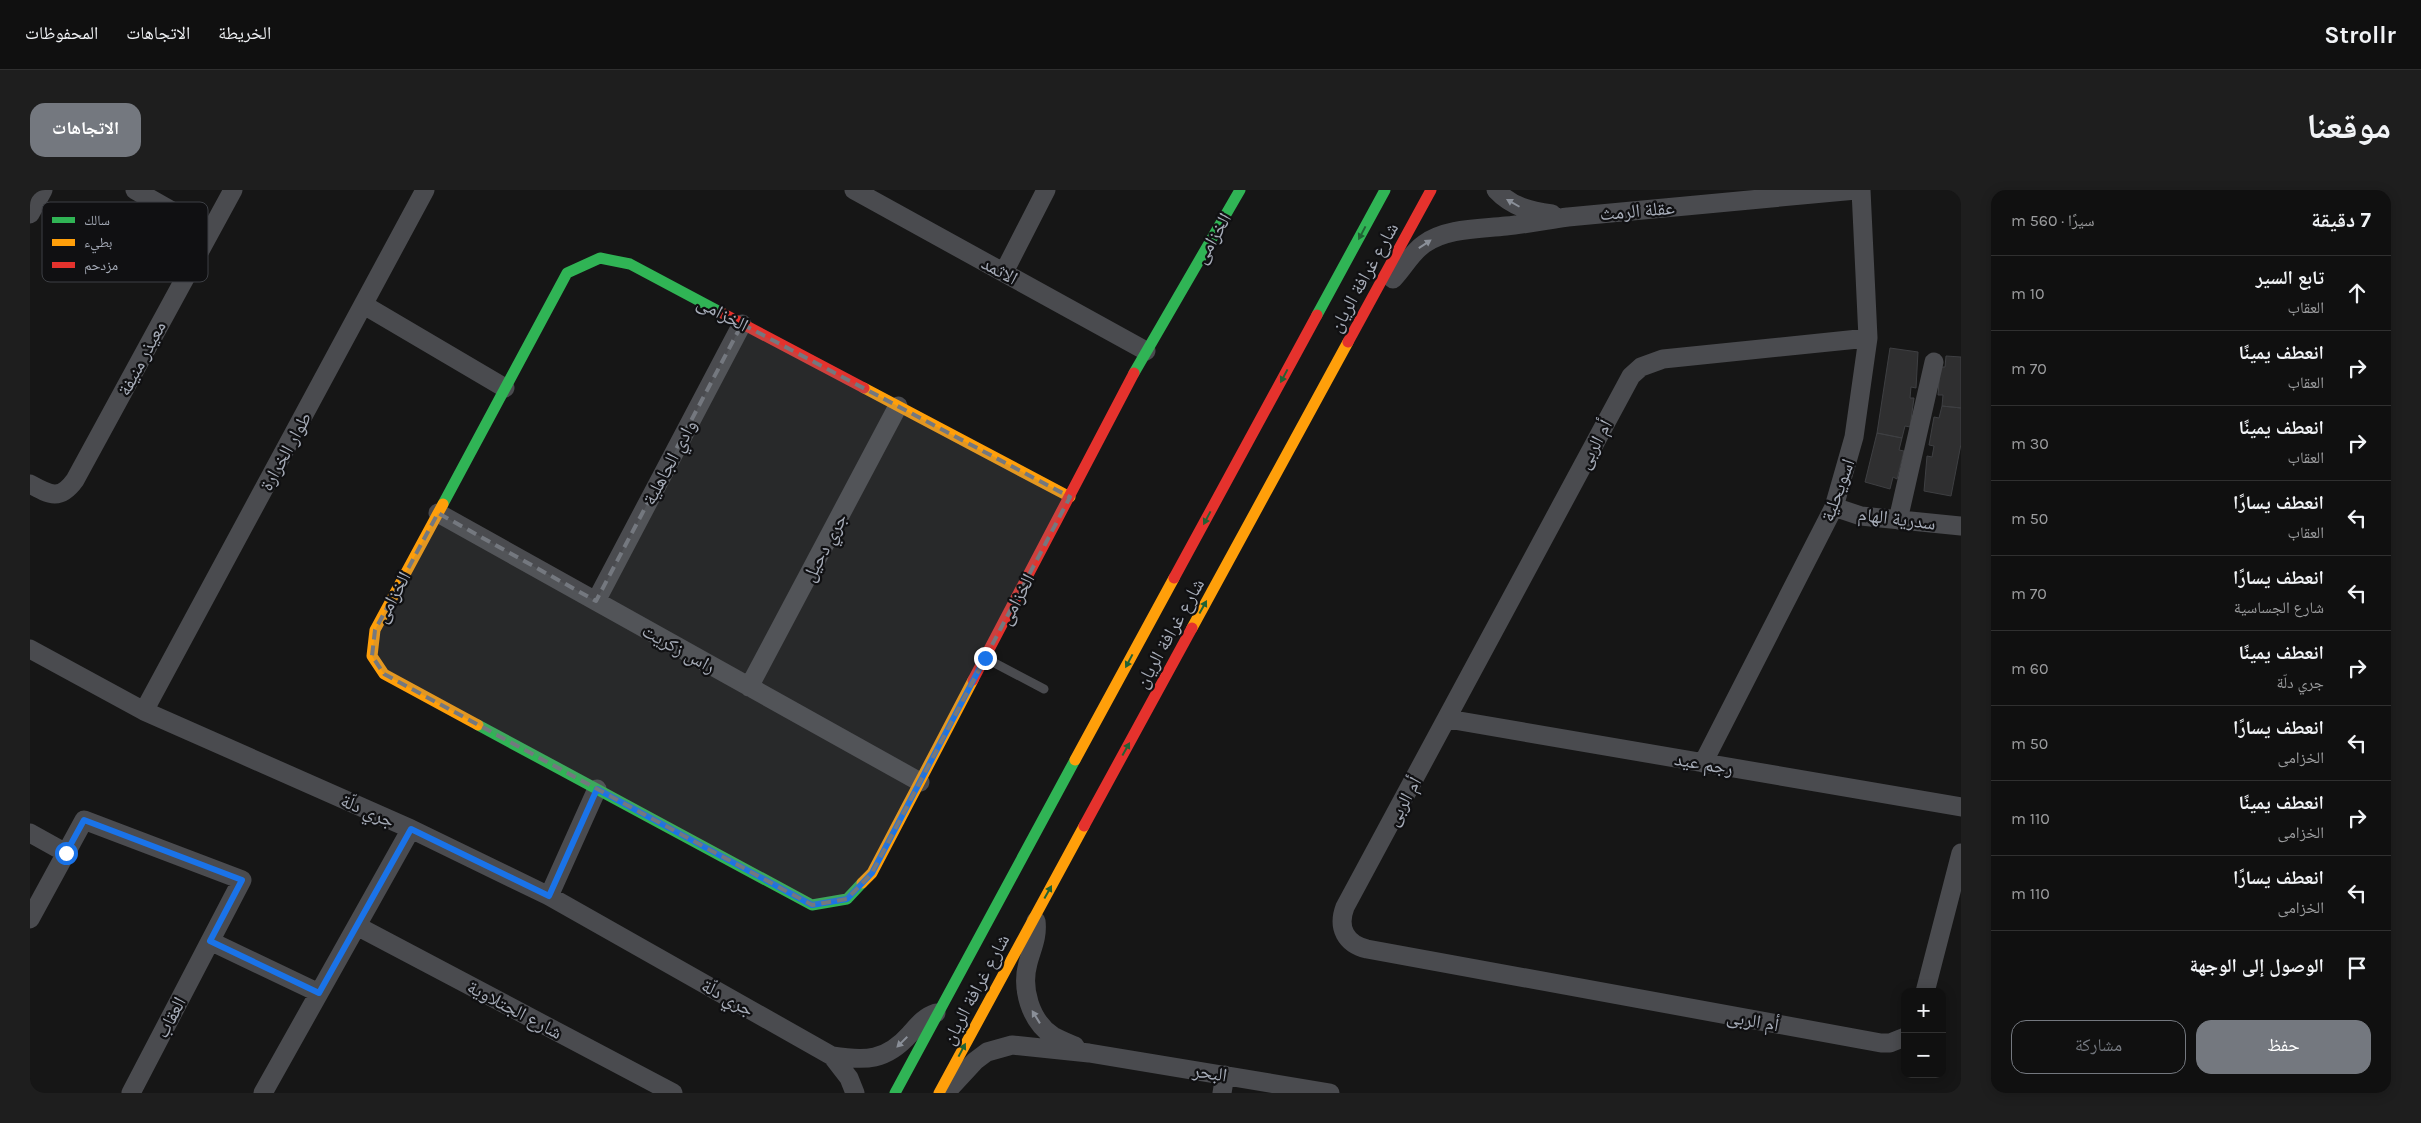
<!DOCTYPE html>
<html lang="ar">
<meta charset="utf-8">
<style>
:root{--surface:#101010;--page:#1e1e1e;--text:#f1f3f6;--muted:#9c9d9f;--line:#303030;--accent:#74787f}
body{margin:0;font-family:Karla,"Noto Naskh Arabic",sans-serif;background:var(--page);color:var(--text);direction:rtl}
.controls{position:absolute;right:15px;bottom:15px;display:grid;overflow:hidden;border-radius:10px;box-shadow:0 2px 12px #0003}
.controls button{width:45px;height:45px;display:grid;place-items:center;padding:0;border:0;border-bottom:1px solid var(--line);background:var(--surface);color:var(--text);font:25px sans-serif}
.stop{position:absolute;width:15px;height:15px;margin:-11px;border:4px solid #1a73e8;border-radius:50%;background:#fff}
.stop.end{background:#1a73e8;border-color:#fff;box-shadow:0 1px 5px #0008}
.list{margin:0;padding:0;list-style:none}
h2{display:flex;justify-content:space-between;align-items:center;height:65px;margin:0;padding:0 20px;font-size:21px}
h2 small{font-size:16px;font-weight:400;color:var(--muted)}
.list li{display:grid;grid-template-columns:32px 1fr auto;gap:15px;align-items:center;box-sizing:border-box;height:75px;padding:0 20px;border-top:1px solid var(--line)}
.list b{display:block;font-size:19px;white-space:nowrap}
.list p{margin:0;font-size:16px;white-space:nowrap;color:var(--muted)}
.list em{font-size:16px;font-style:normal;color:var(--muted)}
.actions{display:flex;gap:10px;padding:15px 20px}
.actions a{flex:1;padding:11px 0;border:1px solid var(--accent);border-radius:15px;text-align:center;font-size:18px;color:var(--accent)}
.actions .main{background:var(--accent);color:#fff}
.icon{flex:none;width:28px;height:28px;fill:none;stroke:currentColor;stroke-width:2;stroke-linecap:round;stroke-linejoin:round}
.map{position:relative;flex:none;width:1931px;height:903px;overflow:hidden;direction:ltr;border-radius:15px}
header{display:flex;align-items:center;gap:30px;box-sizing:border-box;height:70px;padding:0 25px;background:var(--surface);border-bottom:1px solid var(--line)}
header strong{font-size:24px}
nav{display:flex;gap:28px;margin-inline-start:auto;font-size:18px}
.intro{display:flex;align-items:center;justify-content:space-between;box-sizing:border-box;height:120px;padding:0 30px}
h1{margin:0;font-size:35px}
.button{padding:12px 22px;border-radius:15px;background:var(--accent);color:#fff;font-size:18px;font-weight:700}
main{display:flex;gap:30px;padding:0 30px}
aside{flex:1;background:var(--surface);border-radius:15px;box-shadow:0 2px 12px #0003}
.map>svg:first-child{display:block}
.building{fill:#2f2f30;stroke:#3e3f42}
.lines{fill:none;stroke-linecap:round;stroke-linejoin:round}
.lane{stroke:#4a4b4f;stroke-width:9}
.street{stroke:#4a4b4f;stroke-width:19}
.fast{stroke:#30b455;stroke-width:11}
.slow{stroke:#ff9f0a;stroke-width:11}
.jam{stroke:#e5322d;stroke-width:11}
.oneway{fill:#8a8f98}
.oneway2{fill:#206234}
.route{stroke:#1a73e8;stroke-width:6}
.marked{fill:#74787f;fill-opacity:0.2;stroke:#74787f;stroke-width:4;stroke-dasharray:10 6;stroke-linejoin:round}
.labels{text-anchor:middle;stroke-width:4.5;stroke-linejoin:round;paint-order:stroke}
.street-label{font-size:19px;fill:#a6acb8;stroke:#101012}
.key{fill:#101012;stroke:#3d3f44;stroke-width:1}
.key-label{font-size:14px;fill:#a6acb8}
</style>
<header>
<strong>Strollr</strong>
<nav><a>الخريطة</a><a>الاتجاهات</a><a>المحفوظات</a></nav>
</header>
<div class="intro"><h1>موقعنا</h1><a class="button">الاتجاهات</a></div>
<main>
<aside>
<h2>7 دقيقة<small>سيرًا · 560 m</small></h2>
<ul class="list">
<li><svg class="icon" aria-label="ahead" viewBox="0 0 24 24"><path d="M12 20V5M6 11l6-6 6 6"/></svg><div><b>تابع السير</b><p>العقاب</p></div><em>10 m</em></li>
<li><svg class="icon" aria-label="right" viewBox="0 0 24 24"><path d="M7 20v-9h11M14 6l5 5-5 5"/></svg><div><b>انعطف يمينًا</b><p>العقاب</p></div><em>70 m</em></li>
<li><svg class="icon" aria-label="right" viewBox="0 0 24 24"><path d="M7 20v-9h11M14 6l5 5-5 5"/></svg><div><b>انعطف يمينًا</b><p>العقاب</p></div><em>30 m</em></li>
<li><svg class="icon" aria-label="left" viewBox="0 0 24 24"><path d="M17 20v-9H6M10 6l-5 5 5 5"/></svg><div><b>انعطف يسارًا</b><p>العقاب</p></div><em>50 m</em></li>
<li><svg class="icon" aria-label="left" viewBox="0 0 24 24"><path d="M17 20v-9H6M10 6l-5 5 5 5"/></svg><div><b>انعطف يسارًا</b><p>شارع الجساسية</p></div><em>70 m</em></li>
<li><svg class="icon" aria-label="right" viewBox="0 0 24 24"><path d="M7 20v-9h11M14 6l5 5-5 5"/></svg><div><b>انعطف يمينًا</b><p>جري دلّة</p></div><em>60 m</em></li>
<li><svg class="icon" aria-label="left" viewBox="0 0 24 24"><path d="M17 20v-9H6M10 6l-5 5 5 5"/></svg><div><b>انعطف يسارًا</b><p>الخزامى</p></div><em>50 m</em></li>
<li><svg class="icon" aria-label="right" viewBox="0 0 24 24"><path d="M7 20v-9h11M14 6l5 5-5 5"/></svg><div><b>انعطف يمينًا</b><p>الخزامى</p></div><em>110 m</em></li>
<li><svg class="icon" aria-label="left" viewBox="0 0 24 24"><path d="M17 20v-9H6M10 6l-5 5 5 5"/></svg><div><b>انعطف يسارًا</b><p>الخزامى</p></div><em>110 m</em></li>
<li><svg class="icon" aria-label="arrive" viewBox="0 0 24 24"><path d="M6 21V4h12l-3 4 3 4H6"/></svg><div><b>الوصول إلى الوجهة</b></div></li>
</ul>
<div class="actions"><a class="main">حفظ</a><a>مشاركة</a></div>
</aside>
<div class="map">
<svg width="1931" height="903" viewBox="0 0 1931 903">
<rect width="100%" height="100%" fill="#161616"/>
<path class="building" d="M1860,158L1888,162L1886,198L1881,197L1880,208H1884L1880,237L1875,236L1872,248L1847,243Z
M1916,166L1931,167V218L1912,216L1913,205H1908L1910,177H1915Z
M1912,216L1931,218V254L1921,306L1894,301L1897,266L1902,267L1904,256L1899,255L1904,227L1909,228Z
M1847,243L1872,248L1869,260L1874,261L1867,289L1863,287L1860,299L1835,292Z"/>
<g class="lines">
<path class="lane" d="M957,469L1014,499"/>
<path class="street" d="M105,0L179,42
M824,0L1116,161
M1466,0C1482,17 1500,21 1522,24
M0,24L13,0
M974,82L1016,0
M1363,89C1374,78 1380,64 1394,54C1416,38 1449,39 1476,36C1497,34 1517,30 1538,27L1826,0
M334,115L475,198
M1838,148L1633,169L1611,177L1601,186L1315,717C1307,738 1316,754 1337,759L1851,853H1860L1875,847
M0,294C20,305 30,311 45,290L203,0
M1804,317L1831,326L1931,336
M408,323L890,592
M1868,330L1904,172
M566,411L712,134
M0,459L114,521L381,639L519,706L802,866C836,871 856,871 880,844C888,835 894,827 906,823
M719,497L868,216
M114,521L395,0
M1418,529L1931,617
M1673,573L1804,317L1824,247L1838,148L1831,0
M0,643L36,663
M519,706L567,599
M0,729L54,630L212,690L101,903
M1006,731C1008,747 1002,758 998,773C991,798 1000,831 1023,846C1030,850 1038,853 1045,856
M327,736L643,903
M180,751L289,803
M1895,802L1931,663
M802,866L819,888L825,903
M921,897L945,871L957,862L982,855L1059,863L1300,903
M233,903L381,639
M1192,903L1195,885"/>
<path class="fast" d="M1287,125L1355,0
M1104,183L1210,0
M413,314L537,83L570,68L600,74L692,123
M448,535L782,715L817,709L832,693
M865,903L1045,570"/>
<path class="slow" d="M834,198L1040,307
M413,314L345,440L342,466L354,484L448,535
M1162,438L1318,152
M1045,570L1144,388
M832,693L842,683L943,490
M909,903L1054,636"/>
<path class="jam" d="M692,123L834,198
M1318,152L1401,0
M1144,388L1287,125
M943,490L1104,183
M1054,636L1162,438"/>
</g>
<defs><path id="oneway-solid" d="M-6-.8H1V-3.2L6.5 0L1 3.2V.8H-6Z" transform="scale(1.25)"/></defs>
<g class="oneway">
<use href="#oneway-solid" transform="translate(1483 13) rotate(-150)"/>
<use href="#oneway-solid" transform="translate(1395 54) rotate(-34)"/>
<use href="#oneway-solid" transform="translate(1006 827) rotate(-122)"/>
<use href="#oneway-solid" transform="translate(872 852) rotate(135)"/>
</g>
<g class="oneway2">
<use href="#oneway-solid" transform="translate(1332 43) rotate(118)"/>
<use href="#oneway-solid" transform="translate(1254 186) rotate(118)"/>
<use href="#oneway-solid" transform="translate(1177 328) rotate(118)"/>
<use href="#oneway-solid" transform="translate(1173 417) rotate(-61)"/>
<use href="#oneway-solid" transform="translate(1099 471) rotate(118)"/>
<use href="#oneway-solid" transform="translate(1096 559) rotate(-61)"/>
<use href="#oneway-solid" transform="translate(1018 702) rotate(-61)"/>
<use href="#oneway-solid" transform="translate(932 860) rotate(-62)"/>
</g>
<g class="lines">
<path class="route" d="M36,663L54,630L212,690L180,751L289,803L381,639L519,706L567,599L782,715L817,709L842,683L955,468"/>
</g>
<path class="marked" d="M712,134L1040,307L842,683L817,709L782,715L354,484L342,466L345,440L408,323L566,411Z"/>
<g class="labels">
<g class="street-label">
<text transform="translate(1607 20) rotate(-5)" y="7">عقلة الرمث</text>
<text transform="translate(1182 48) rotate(-60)" y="7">الخزامى</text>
<text transform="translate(970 80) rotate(29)" y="7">الاثمد</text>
<text transform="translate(1333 87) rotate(-61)" y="7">شارع غرافة الريان</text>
<text transform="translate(693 123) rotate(28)" y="7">الخزامى</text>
<text transform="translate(111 168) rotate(-62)" y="7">معيذر منيفة</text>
<text transform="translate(1564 254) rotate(-62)" y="7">أم الربى</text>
<text transform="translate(255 261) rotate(-61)" y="7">طوار الخرارة</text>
<text transform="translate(639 272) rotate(-62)" y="7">وادي الجاهلية</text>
<text transform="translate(1807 300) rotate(-70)" y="7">اسويحلية</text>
<text transform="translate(1867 328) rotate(7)" y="7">سدرية الهام</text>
<text transform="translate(794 357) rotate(-62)" y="7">جري دحيل</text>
<text transform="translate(362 407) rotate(-62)" y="7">الخزامى</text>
<text transform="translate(986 409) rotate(-62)" y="7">الخزامى</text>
<text transform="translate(1139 443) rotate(-61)" y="7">شارع غرافة الريان</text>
<text transform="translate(649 458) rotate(29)" y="7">راس زكريت</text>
<text transform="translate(1674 573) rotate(10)" y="7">رجم عيد</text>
<text transform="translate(1373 611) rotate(-61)" y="7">أم الربى</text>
<text transform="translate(338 620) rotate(24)" y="7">جري دلّة</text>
<text transform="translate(945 799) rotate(-62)" y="7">شارع غرافة الريان</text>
<text transform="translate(698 807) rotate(29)" y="7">جري دلّة</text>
<text transform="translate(485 819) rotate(28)" y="7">شارع الجتلاوية</text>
<text transform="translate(140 827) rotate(-62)" y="7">العقاب</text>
<text transform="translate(1723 830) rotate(10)" y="7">أم الربى</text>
<text transform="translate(1180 882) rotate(9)" y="7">البحر</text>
</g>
</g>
<rect x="12" y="12" width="166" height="80" rx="8" class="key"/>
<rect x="22" y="27" width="23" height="6" fill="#30b455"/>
<rect x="22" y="49" width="23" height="7" fill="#ff9f0a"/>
<rect x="22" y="72" width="23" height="6" fill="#e5322d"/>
<g class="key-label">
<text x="54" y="35">سالك</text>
<text x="54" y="57">بطيء</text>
<text x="54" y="80">مزدحم</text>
</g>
</svg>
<div class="controls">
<button>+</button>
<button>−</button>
</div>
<div class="stop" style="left:36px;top:663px"></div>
<div class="stop end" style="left:955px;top:468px"></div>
</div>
</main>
